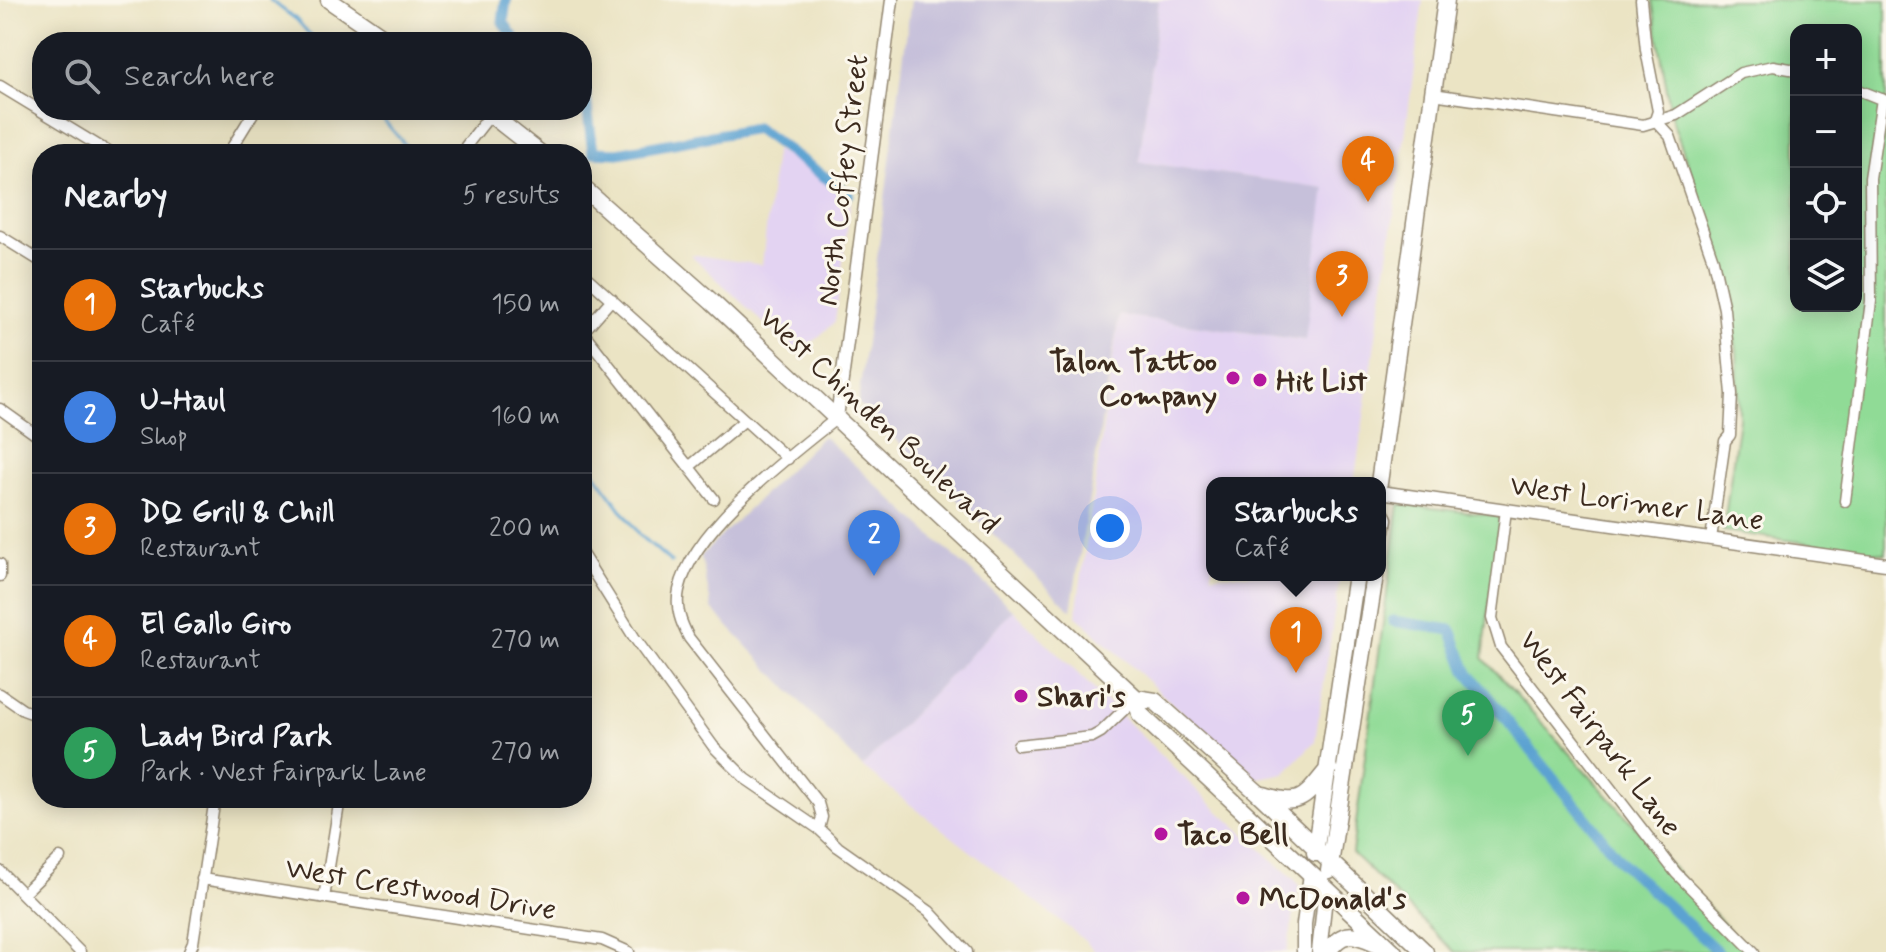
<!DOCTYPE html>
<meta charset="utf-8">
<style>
:root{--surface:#171b24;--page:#20242c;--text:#f1f3f6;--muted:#9ea1a6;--line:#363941;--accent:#d690ce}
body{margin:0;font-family:Mynerve,sans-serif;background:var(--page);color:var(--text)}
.controls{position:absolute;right:24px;top:24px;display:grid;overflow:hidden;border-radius:16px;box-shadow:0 4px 20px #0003}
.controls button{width:72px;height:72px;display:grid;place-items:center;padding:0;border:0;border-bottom:2px solid var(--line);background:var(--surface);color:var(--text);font:40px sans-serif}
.you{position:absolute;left:1110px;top:528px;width:28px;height:28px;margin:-20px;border:6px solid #fff;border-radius:50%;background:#1a73e8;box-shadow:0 0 0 12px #1a73e833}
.badge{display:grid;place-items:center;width:52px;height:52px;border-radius:50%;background:var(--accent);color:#fff;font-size:26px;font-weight:700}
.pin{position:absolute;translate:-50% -66px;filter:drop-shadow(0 2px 4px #0008)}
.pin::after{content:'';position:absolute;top:42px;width:28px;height:24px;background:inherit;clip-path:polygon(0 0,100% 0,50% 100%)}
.popup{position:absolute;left:1206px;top:477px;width:180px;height:104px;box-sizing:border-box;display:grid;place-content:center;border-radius:16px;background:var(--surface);filter:drop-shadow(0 2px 6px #0005);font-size:26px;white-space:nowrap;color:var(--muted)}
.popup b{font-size:30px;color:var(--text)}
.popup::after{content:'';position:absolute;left:50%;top:100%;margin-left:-16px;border:16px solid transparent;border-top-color:var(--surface)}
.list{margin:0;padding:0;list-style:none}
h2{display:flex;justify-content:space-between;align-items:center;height:104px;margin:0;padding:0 32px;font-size:34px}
h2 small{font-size:26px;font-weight:400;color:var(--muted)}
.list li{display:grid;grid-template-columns:52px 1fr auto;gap:24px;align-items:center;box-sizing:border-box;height:112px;padding:0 32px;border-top:2px solid var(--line)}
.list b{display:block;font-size:30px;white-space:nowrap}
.list p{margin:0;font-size:26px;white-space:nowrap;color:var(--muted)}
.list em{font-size:26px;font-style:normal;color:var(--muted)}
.icon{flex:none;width:44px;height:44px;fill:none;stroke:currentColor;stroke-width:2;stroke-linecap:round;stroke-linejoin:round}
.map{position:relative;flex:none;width:1886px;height:952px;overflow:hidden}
.search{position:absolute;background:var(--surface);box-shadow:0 4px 20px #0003;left:32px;top:32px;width:560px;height:88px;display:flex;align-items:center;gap:20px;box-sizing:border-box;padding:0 28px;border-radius:32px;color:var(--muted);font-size:30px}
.panel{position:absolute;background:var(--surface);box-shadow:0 4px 20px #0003;left:32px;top:144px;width:560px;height:664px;border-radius:32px}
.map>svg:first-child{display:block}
.built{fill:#e3d3f2}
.industrial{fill:#c6c0da}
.green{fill:#90db96;stroke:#66825a;stroke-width:2;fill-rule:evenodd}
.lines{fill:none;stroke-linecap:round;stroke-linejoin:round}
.stream{stroke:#5ba2d1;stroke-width:3}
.canal{stroke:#5ba2d1;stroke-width:11}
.minor-casing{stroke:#938771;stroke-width:13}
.tertiary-casing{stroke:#938771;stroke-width:15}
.secondary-casing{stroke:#938771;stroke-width:17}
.primary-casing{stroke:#938771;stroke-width:19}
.minor{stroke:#fff;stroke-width:10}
.tertiary{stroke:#fff;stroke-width:12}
.secondary{stroke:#fff;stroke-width:14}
.primary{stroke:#fff;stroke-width:16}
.poi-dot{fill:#b5179e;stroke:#fbf7ec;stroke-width:3}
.labels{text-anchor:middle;stroke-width:6;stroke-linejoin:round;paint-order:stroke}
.street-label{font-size:30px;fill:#3b2a1e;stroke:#fbf7ec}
.poi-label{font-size:30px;font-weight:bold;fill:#3b2a1e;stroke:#fbf7ec;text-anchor:start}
</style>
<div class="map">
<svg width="1886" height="952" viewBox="0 0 1886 952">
<rect width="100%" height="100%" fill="#fbf7ec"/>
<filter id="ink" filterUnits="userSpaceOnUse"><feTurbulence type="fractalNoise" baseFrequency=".0125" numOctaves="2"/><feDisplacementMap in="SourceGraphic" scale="16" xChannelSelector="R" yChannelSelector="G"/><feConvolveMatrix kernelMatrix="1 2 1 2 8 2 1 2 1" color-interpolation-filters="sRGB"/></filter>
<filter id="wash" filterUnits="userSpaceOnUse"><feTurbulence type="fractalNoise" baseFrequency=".006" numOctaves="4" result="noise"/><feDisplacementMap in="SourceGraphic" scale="32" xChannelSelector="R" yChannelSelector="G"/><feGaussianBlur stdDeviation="1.8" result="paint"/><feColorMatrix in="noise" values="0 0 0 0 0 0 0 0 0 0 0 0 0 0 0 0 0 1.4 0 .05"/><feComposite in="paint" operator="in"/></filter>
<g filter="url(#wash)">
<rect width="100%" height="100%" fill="#ebe4c4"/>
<path class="built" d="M1159,0H1423L1397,196L1354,483H1212V575H1340L1315,741L1285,773L1254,779L1076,615L1119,315L1304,340L1324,188L1139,162Z
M775,150L852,190L835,322L798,355L690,254L762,265Z
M1013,610L1214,807L1295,880L1299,886L1287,952H1095L1082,938L862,767Z"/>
<path class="industrial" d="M911,0H1159L1139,162L1325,188L1305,340L1119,315L1071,610L858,403Z
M823,436L1013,610L862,767L712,609L701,556Z"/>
<path class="green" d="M1652,0H1886V554L1723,531L1739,418L1737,351L1719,252L1672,120ZM1796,30H1856V306H1796Z
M1399,504L1500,516L1483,658L1749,952H1455L1352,853Z"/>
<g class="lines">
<path class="stream" d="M270,0L297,20L316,42
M375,110L413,154
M582,456L640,535L671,562"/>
<path class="canal" d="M506,0L503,22L517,42
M582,68L593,152L618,153L756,128L849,194
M1393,621L1451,630L1467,671L1623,864L1718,952"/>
</g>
</g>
<g filter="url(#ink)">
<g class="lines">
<defs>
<path id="minor" d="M1641,0L1646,50L1658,111L1655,120L1670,136L1713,260L1724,309L1732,394L1730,435L1725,441L1711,539
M0,86L112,154
M1856,89L1886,101
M1433,94L1643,125L1676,115L1741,73L1773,66L1796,70
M228,154L255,110
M463,154L466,146L491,114
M0,236L42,262
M582,273L788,459
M612,299L583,332L714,499
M0,409L42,439
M689,467L745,420
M1845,501L1871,301L1870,178L1882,99
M1506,510L1492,618L1501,647L1676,873L1754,952
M582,554L634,637L713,746L746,779L819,829L838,847L929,911L967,952
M0,564V576
M0,694L23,710L42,717
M1018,745L1092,737L1101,732L1136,698
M819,829L822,817L818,803L689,638C681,623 675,608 679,590C693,528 788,457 837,418
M0,871L80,952
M202,879L602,940L629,952
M23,894L60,858
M324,898L340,798
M189,952L193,943L215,798"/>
<path id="tertiary" d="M837,418L892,0
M1380,492L1886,564"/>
<path id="secondary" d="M1304,952V924L1311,874
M1319,952L1326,888"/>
<path id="primary" d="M329,0L390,42
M485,110L541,154
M582,187L712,302L1136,698L1155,701L1258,793L1425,952
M1379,483L1446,0
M1380,512L1384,519L1380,543
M1136,698L1140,714L1394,952
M1264,795C1302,808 1305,797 1329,768
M1315,853L1356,575
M1329,871L1375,575
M1328,952C1344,926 1358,936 1381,945"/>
</defs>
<use href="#minor" class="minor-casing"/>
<use href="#tertiary" class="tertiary-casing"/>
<use href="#secondary" class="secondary-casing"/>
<use href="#primary" class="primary-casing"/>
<use href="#minor" class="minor"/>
<use href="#tertiary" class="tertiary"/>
<use href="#secondary" class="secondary"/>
<use href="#primary" class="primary"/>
</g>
</g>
<g class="poi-dot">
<circle cx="1233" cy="378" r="8"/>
<circle cx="1260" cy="380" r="8"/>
<circle cx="1021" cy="696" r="8"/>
<circle cx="1161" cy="834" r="8"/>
<circle cx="1243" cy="898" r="8"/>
</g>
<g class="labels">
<g class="street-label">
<text transform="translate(842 180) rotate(-83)" y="10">North Coffey Street</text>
<text transform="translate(880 420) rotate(43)" y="10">West Chinden Boulevard</text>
<text transform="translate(1637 502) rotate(8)" y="10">West Lorimer Lane</text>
<text transform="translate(1601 733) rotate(53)" y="10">West Fairpark Lane</text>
<text transform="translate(421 888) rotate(9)" y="10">West Crestwood Drive</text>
</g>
<g class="poi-label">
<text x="1217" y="371" text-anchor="end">Talon Tattoo<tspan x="1217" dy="34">Company</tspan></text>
<text x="1276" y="390">Hit List</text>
<text x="1037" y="706">Shari's</text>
<text x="1177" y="844">Taco Bell</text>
<text x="1259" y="908">McDonald's</text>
</g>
</g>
</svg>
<div class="controls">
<button>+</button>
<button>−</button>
<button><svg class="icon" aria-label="locate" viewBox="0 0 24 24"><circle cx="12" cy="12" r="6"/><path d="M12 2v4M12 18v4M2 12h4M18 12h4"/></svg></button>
<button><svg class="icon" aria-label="layers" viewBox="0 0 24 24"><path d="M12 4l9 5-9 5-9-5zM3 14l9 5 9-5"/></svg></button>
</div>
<div class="you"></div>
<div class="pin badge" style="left:1296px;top:673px;background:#e8710a">1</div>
<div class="popup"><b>Starbucks</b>Café</div>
<div class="pin badge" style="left:874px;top:576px;background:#3f7fe0">2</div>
<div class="pin badge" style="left:1342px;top:317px;background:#e8710a">3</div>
<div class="pin badge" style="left:1368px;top:202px;background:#e8710a">4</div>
<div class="pin badge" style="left:1468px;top:756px;background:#2e9e5b">5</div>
<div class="search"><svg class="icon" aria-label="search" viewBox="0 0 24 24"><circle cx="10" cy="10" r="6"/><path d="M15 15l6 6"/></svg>Search here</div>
<section class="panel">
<h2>Nearby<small>5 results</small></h2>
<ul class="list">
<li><span class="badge" style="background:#e8710a">1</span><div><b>Starbucks</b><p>Café</p></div><em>150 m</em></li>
<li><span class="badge" style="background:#3f7fe0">2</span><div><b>U-Haul</b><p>Shop</p></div><em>160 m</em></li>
<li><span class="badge" style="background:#e8710a">3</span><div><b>DQ Grill &amp; Chill</b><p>Restaurant</p></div><em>200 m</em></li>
<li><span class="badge" style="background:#e8710a">4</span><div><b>El Gallo Giro</b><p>Restaurant</p></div><em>270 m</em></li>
<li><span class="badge" style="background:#2e9e5b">5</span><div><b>Lady Bird Park</b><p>Park · West Fairpark Lane</p></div><em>270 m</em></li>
</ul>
</section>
</div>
